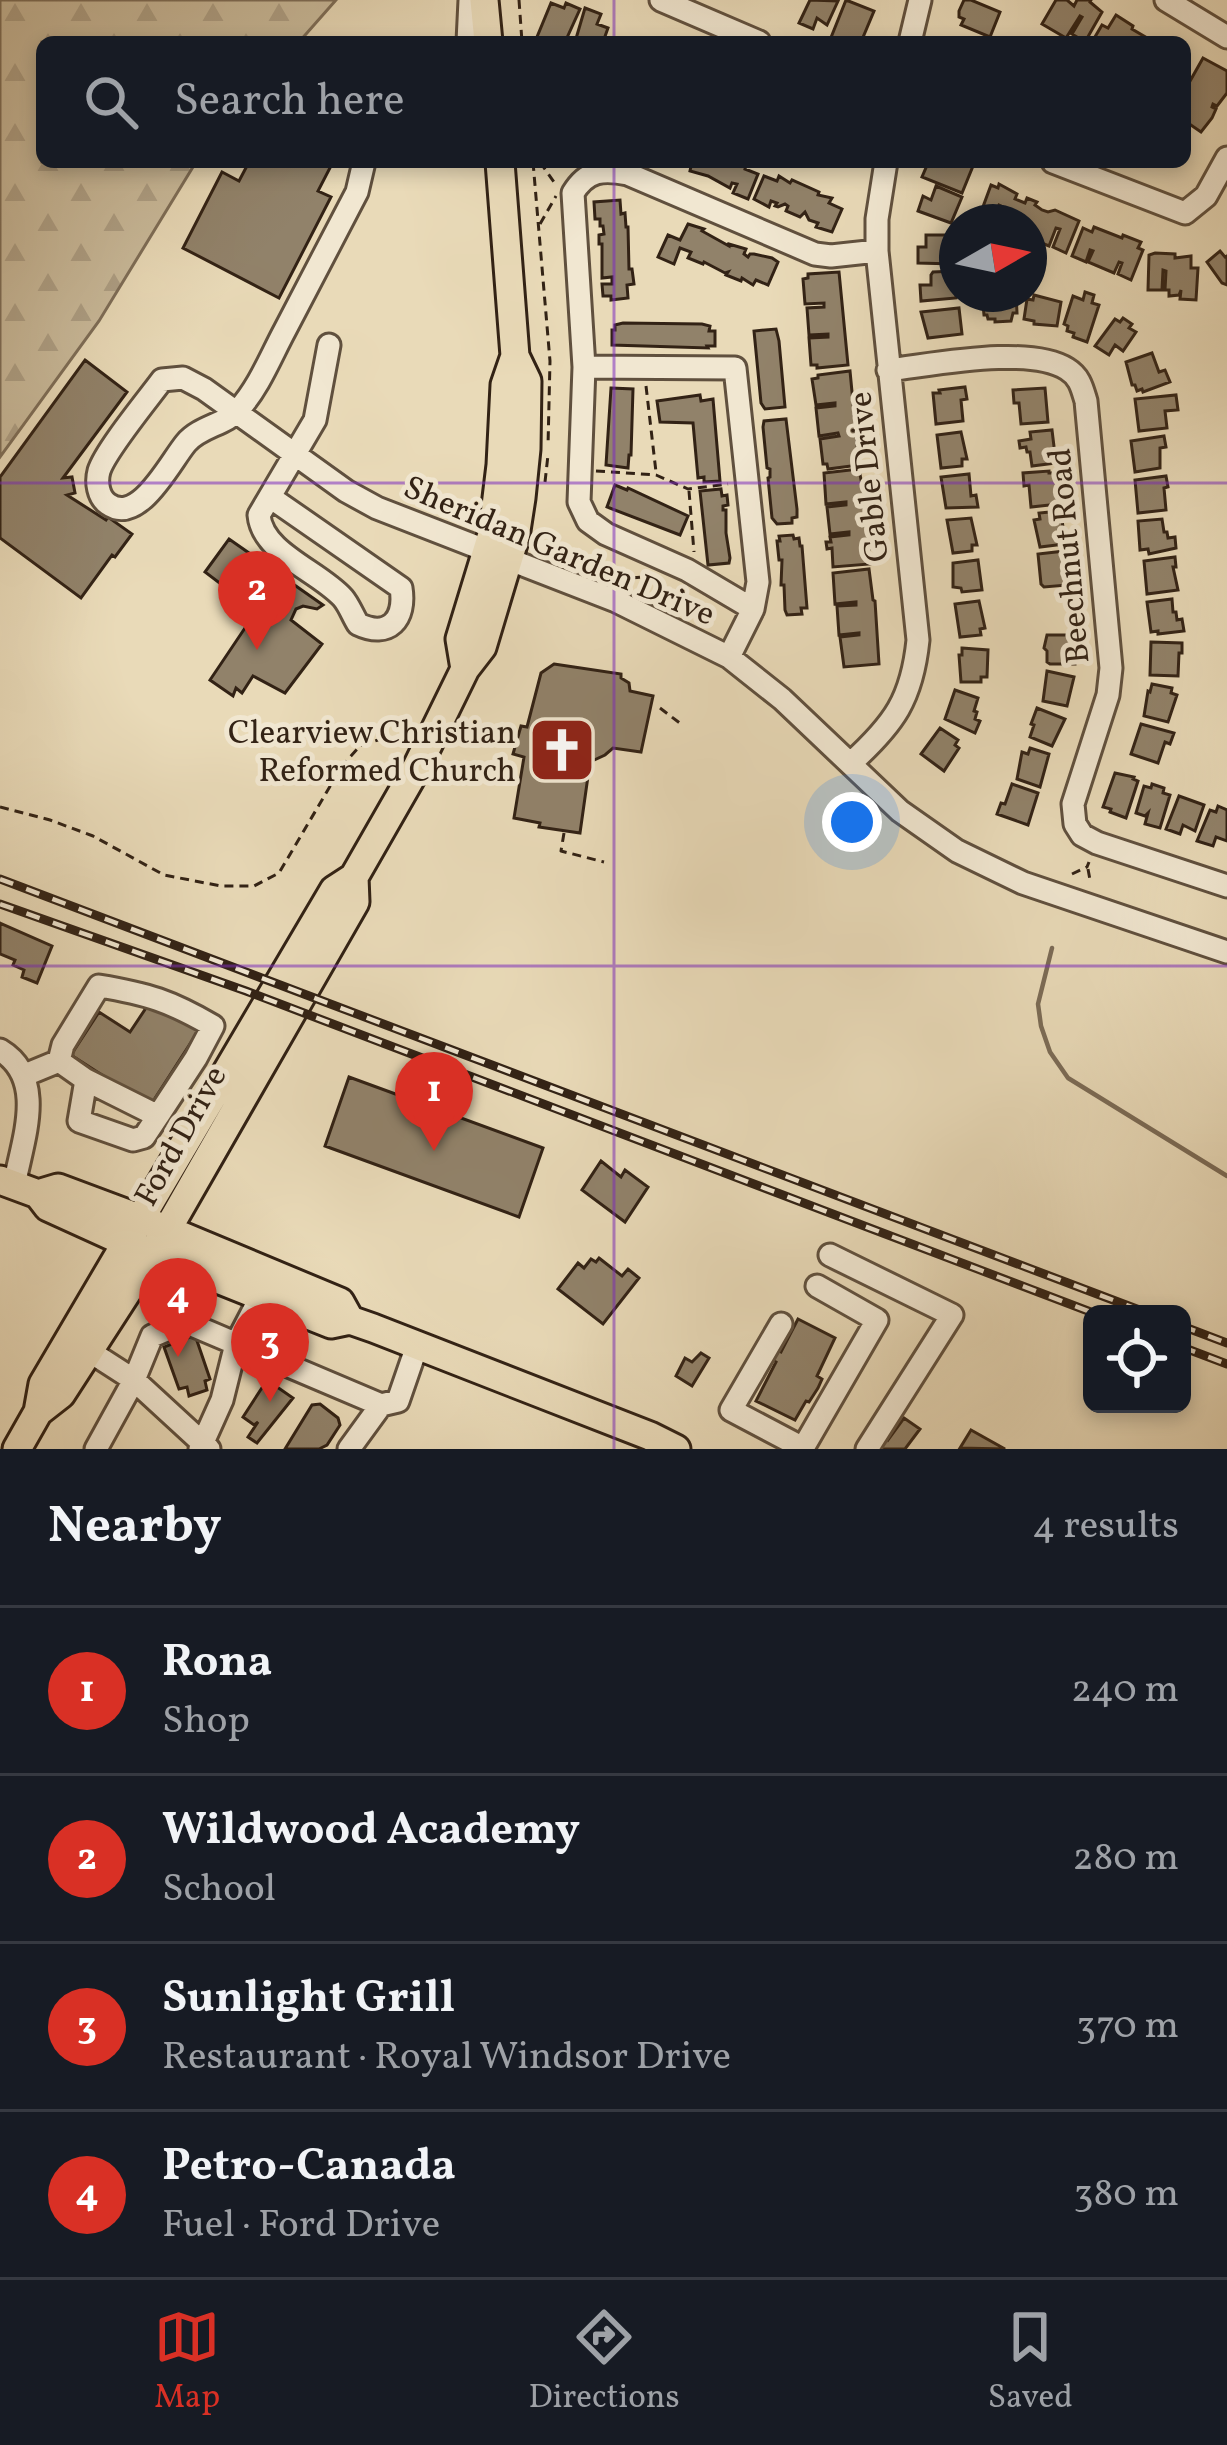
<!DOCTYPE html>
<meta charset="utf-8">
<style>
:root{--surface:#171b24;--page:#242831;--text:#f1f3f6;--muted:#9ea1a6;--line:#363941;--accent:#d93025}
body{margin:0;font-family:Vollkorn,serif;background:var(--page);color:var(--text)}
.controls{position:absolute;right:36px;bottom:36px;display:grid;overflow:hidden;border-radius:18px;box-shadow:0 6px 18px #0003}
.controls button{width:108px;height:108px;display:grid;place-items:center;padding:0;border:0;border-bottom:3px solid var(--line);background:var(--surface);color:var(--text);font:60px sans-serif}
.compass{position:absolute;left:939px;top:204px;width:108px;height:108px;border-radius:50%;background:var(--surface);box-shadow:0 6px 18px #0003;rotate:81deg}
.you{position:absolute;left:852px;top:822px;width:42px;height:42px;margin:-30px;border:9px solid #fff;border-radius:50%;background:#1a73e8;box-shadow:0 0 0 18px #1a73e833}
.badge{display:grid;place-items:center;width:78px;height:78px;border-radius:50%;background:var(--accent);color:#fff;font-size:39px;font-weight:700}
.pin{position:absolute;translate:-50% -99px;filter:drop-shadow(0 3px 6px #0008)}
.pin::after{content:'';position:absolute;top:63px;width:42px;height:36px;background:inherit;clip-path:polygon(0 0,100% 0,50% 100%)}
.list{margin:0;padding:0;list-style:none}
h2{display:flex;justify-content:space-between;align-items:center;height:156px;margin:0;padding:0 48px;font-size:51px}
h2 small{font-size:39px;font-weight:400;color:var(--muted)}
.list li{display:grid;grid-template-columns:78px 1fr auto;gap:36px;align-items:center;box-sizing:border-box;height:168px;padding:0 48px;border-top:3px solid var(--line)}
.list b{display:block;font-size:45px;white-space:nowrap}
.list p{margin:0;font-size:39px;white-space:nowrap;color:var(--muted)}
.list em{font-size:39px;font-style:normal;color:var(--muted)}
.icon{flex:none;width:66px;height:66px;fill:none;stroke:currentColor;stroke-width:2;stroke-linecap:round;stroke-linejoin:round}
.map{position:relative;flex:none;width:1227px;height:1449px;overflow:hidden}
.search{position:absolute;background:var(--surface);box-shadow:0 6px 18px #0003;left:36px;right:36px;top:36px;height:132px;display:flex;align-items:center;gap:30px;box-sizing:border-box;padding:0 42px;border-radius:18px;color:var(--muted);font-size:45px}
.sheet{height:828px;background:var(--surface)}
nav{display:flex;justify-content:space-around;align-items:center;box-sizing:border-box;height:168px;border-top:3px solid var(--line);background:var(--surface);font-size:33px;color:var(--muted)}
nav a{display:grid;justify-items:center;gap:6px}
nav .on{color:var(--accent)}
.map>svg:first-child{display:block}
.forest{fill:url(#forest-firs);stroke:#7e6e58;stroke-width:3}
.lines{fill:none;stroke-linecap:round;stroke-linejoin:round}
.stream{stroke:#7b6b56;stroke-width:4.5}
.building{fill:#91826a;stroke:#322215;stroke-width:3}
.minor-casing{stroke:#60503e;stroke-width:27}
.major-casing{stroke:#322215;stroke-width:33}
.path{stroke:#322215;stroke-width:3;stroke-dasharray:9 6;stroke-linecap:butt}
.minor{stroke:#f1e7d1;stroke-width:21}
.major{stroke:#e9dab8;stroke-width:27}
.rail-casing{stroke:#322215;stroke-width:9}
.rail{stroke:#f1e7d1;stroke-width:4.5;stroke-dasharray:14;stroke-linecap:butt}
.grid{fill:none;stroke:#7b2cbf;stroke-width:3;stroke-opacity:0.55}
.labels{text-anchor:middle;stroke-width:10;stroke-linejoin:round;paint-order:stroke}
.street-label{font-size:33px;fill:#322215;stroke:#f1e7d1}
.poi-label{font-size:33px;fill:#322215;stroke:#f1e7d1;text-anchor:end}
</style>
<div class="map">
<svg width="1227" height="1449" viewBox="0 0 1227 1449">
<defs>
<pattern id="forest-firs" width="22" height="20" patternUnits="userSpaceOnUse" patternTransform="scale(3)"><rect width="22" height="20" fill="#cabb9c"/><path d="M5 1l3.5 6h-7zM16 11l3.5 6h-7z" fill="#aea086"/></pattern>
</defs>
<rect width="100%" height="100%" fill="#e9dab8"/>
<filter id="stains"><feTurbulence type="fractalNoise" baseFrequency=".00167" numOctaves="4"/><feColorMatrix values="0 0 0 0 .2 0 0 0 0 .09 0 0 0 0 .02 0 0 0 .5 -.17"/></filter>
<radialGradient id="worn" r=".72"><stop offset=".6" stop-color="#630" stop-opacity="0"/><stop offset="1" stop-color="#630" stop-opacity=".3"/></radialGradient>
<path class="forest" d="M0,0H336L299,42H42V162H196L99,321L0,457Z"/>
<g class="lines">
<path class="stream" d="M1052,948L1038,1004L1041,1026L1050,1052L1068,1078L1227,1176"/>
</g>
<path class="building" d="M810,0L838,1L827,25L817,18L813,29L799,23Z
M846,0L874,11L861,42L847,39L846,42L830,40Z
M964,0H971L1000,12L990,37L961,25L964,19L959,17V11Z
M1056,0H1067L1074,6L1077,0H1091L1090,2L1102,12L1085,42L1072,34L1082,17L1080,16L1066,38L1042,24Z
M551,3L564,8L566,3L580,9L565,42H549L537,37Z
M585,8L601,14L597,24L608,28L603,42H575Z
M1116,15L1133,26L1132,29L1154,42H1092L1102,25L1108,28Z
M1203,58L1227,71V93L1217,106L1213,104L1212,107L1216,109L1212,118L1201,132L1185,121V90Z
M249,162H333L318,191L331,197L279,298L183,248L222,172L239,181Z
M692,162H747L745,169L758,174L748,199L733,193L737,184L732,183L730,188L708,176L690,171Z
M935,162H964L973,166L962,193L922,177L928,163L934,165Z
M764,176L777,181L779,176L790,183L792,180L819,192L818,195L832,198L829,203L842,209L832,232L816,227L818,223L809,220L805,212L800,217L786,211L788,206L785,204L778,207L775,206L777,203L771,201L769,207L754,199Z
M999,184L1017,194L1015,199L1025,203L1027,198L1037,202L1035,205L1042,210L1048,212L1055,210L1079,221L1066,253L1053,247L1060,229L1056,228L1049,246L1029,238V221L996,222L1003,207L999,205L993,220L980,215L991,185L998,188Z
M936,186L962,197L951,223L918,211L923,196L931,200Z
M620,200L621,214L625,213L626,227H628L629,269H632L634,284L627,285L628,298L611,300V296H603L602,284H612V277L602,278V244H599V235L604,234L603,226H600V219H595L594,202Z
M688,224L704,229L702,231L729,246V244L746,249L744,254L748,257L750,254H754L772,258L778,262L768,285L756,280L753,285L742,278L741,281L726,275L728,272L725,273L704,262L703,264L688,258L691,252L680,248L674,264L658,257L668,235L680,240Z
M1094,227L1122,238L1123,235L1141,242L1138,248L1143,250L1131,280L1118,274L1122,263L1119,262L1114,273L1088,262L1093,251L1090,250L1086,262L1072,256L1083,228L1092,232Z
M926,235H955L957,255H954V264L918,263V247H926Z
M1220,251L1225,257L1227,256V285L1222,283L1207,262Z
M1155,253L1175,254V258L1191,256V268H1198L1196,300L1180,299L1181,290L1179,295L1169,296V290H1165L1166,271L1163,270L1162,290H1148L1149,255Z
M955,271L956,298L921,301L920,285H931V275L933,272Z
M839,272L848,365L817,368V365H811L809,338L828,337V334L809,335L807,308L824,307V303L805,304L803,279L808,278V274Z
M1085,292L1094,295L1092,303L1099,305L1087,342L1073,337L1074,333L1067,331L1068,326L1064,324L1073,296L1083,300Z
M982,294H1016L1017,313H1013L1011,321L995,322V319H988L987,315H984Z
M1034,295L1061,302L1057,326L1034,324V321L1024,319L1027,299L1033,300Z
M959,308L962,334L928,338L921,312Z
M1123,318L1132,324L1129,328L1136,332L1123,351L1115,345L1109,355L1095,346L1115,319L1120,322Z
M623,323L702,324L710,326L709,331H715V346H707L708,348L612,345V330H615V325Z
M776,329L779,341L785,407L765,409L761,403L754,331Z
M1152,353L1159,372L1165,370L1170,382L1143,392L1142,389L1137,391L1135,385H1132L1126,362Z
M85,360L127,392L63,478L72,477L75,493L67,495L106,520L108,517L132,534L115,557L112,555L81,598L0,538V477Z
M850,371L859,465L828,469L827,464H823L820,439L839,436L838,433L819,436L816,408L835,406V403L816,405L812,379L818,378V375Z
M965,387L967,399L961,400L963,421L936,424L933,393H940L939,390Z
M611,388L633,389L631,455H629L628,468L606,465Z
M1045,388L1048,422L1021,424L1019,403H1014L1013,390Z
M700,395L701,401L713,399L720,481L704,482V477L698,478L693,423L660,422L657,401Z
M1176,395L1178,410L1165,411L1167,428L1139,431L1135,399Z
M786,419L797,509V517L792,518V523L777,524L772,518L768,478L770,477V469L767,468L763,427L764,421Z
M1052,430L1056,463L1032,466L1030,452H1027L1026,447L1020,448L1019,441L1031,439L1030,432Z
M961,432L967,459H962V466L941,468L937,435Z
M1164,436L1166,447L1160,448V468L1135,472L1131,441Z
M859,469L865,501L870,564L833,567L832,548L827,549L826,542H831L830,537L849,535V532L830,534L827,507L846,505V502L826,504L824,473Z
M1049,471V473H1056L1059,504L1031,507L1029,485L1024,486L1023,473Z
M969,474L971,496L976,495L978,507L946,508L941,477Z
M1166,476L1168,487L1164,488L1166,510L1138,513L1135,480Z
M615,485L627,490L628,488L688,516L680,535L607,507Z
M721,489L722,496L727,495L728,505L723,506V510H726V533L730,558L729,563L708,565L700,491Z
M1061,511L1065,544L1040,547L1034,520L1040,519L1039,513Z
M971,518L977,545H972V551L953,553L947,520Z
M1162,519L1164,532H1167L1168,538L1175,537L1176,548L1149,554L1148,549L1140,550L1138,521Z
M793,535L794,539L799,538L800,546H802L807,608H801L802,614L787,615L785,610L784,585H781L782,560H779L777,541H780L779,536Z
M229,539L323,605L317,609L303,606L296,609L291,620L322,644L285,693L253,676L242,693L236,688L233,696L210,680L249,622L241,614L246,603L205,572Z
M1065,551L1070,574H1067L1068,585L1044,587L1041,584L1038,554Z
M1175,557L1176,567H1173L1178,590L1147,594L1144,561Z
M978,560L982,590L962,592L961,588L953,587V563Z
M869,569L873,600L875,601L879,664L844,667L840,637L859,635V633L839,635L837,606L856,605V602L835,604L833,573Z
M1172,599L1173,612H1176L1177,620L1182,619L1184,631L1158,634V631L1151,632L1147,602Z
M979,601L985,628L980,629L981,635L960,637L955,604Z
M1047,635H1075V664H1050L1047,662V651L1044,648Z
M1151,642L1182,643V653H1179L1178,676L1150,675Z
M962,648L988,650L987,677H981V682H961L959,655H962Z
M554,664L621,674V678L629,683L630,691L653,696L641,752L613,748L605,755L590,762L580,833L539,827L540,823L514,818L524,757L513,754L521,726L527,727L541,673Z
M1047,671L1074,677L1067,706L1043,701Z
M1152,684L1172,688L1171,693L1177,695L1168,722L1144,716L1148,691L1150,692Z
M955,690L978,698L974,711L977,712L975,719L980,721L975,733L945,719Z
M1037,708L1065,719L1052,746L1030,737L1034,725L1031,724Z
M1141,724L1174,733L1170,744L1165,742L1158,763L1131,754Z
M940,728L958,740L955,745L959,748L944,771L921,754Z
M1030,748L1049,754L1040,787L1017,779L1022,752L1028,754Z
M1115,773L1134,777L1133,779L1138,781L1126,818L1110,812L1111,809L1103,807Z
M1012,784L1038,793L1028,825L997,814L1001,803L1005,804Z
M1152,784L1164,788L1163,793L1170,795L1160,828L1145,824L1148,813L1145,816L1136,813L1144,786L1151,788Z
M1179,796L1204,805L1195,831L1183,825L1180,834L1166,829Z
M1218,806L1227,810V841L1216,837L1213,846L1197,841L1210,810L1216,812Z
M0,923L52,946L37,983L22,977L24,970L13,965L15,960L0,954Z
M152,999L199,1030L150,1106L71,1055L99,1012L130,1032Z
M349,1077L543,1148L519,1217L325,1146Z
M601,1161L621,1177L625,1170L648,1187L625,1222L582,1190Z
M599,1258L622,1276L628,1269L639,1278L603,1324L558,1289L578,1263L584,1268L591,1259L596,1262Z
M798,1319L835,1338L817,1376L822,1379L818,1388L809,1402L806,1401L795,1420L756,1401L776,1362L771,1359L776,1349L781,1352Z
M195,1335L210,1379L205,1381L207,1390L189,1396L187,1387L179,1389L164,1347Z
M701,1353L709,1358L692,1386L676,1376L685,1358L692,1362Z
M267,1380L293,1398L257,1443L248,1437L258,1422L254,1425L243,1417Z
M320,1404L338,1418L340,1425L327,1445L319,1449H285L312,1405Z
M904,1418L920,1429L905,1449H877L886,1437L888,1440Z
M971,1430L1005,1449L960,1448Z"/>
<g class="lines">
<defs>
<path id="minor" d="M661,0L759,42
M1166,0L1227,37
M468,42L470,0
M910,42L920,0
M364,162L357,192C333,238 309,284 285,330C271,356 259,387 239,409C226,425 200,426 186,443C170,462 139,526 108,504C98,497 96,482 99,471C105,451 148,399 162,380L183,378L204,389L346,491L377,508L616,601L729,657L782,699L900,811L957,851L1023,883L1227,952
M1053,162L1185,213L1206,196L1227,158
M584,367L735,368L758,582L753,609L687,570L606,534L588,521L579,502L584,367L573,193C587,170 603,169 628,174L815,254L831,256L877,251
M888,370C933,365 1028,345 1067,369C1080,377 1082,388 1086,401L1111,668L1108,695L1073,804L1075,824L1082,835L1097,843L1227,886
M270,497L401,588C406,619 389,639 358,624C353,616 349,605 343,598C319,571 262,553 259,515L315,420L329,345
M729,657L753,609
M851,763C894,724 912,699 918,640L877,251V219L886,162
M0,1050C48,1079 22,1141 14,1186
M59,1061L86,1080L158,1116L144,1137L133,1140L79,1121L86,1080
M25,1075L59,1061L63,1045L99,986C148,994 170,1001 213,1026L196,1058L158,1116
M830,1255L952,1315L867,1449
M781,1324L731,1410L803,1448L877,1320L817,1286
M89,1351L134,1380L209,1449
M96,1449L134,1380L152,1336L185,1322L381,1405L398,1401L417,1346
M200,1449L222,1400L236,1344L261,1296
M349,1449L381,1405"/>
<path id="major" d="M484,0L488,42
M465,669L460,639L493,531L501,465L505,385L515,356
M0,1180L38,1194L48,1207L125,1242L331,1324L350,1320L373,1328L650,1436L676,1449
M38,1194L58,1188L141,1219L340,1302L350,1320
M38,1412L43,1384L334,890L354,877L417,767L465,669L482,647L515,537L521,498L526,449L527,381L515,356L500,162
M17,1449L38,1412L61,1394L167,1230L355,902L354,877"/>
</defs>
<use href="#minor" class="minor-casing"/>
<use href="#major" class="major-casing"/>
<path class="path" d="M519,0L522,42
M533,162L550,361L548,446
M540,162L556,185
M540,224L556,196
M646,386L656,472
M596,471L656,475L688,489L728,484
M545,482L548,455
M689,491L694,552
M631,578L656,576
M680,587L692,609
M660,708L681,724
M0,807L50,820L93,836L164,875L221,886H254L279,873L342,766L360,746L381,739L405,746
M564,833L561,851L604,862
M1088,869L1090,880
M1072,874L1087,867L1089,862"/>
<use href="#minor" class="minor"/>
<use href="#major" class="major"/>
<defs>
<path id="rail" d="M0,879L1150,1314
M0,904L246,991L1096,1314
M1182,1326L1227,1343
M1182,1347L1227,1364"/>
</defs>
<use href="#rail" class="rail-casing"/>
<use href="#rail" class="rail"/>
</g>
<path class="grid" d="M614,0V42M614,162V1449M0,483H1227M0,966H1227"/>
<defs>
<symbol id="church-square" viewBox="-11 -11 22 22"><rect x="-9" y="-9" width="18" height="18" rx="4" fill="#8f2418" stroke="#f1e7d1"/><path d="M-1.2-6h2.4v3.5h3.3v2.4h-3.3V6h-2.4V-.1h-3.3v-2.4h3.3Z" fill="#fff"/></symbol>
</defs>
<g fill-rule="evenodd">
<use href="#church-square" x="524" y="712" width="76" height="76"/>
</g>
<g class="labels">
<g class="street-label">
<text transform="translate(867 477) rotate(-96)" y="12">Gable Drive</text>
<text transform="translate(560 549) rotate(23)" y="12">Sheridan Garden Drive</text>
<text transform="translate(1067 556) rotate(-95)" y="12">Beechnut Road</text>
<text transform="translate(179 1135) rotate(-61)" y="12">Ford Drive</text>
</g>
<g class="poi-label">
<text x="516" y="743">Clearview Christian<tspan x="516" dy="38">Reformed Church</tspan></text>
</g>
</g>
<rect width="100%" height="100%" filter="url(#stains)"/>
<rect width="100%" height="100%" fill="url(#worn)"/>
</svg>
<div class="controls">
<button><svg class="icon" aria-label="locate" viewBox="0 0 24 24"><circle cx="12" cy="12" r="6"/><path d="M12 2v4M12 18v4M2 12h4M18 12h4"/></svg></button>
</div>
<svg class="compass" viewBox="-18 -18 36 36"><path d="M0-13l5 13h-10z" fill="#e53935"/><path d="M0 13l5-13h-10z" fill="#9ea1a6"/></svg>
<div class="you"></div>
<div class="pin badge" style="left:434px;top:1151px">1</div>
<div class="pin badge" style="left:257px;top:650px">2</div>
<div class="pin badge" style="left:270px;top:1402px">3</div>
<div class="pin badge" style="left:178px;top:1357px">4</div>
<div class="search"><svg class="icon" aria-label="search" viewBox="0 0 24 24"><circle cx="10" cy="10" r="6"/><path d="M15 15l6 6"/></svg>Search here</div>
</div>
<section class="sheet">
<h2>Nearby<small>4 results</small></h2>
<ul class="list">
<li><span class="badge">1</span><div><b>Rona</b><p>Shop</p></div><em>240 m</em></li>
<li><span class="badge">2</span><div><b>Wildwood Academy</b><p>School</p></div><em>280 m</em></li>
<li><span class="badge">3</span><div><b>Sunlight Grill</b><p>Restaurant · Royal Windsor Drive</p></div><em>370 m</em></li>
<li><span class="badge">4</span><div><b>Petro-Canada</b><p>Fuel · Ford Drive</p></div><em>380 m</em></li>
</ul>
</section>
<nav>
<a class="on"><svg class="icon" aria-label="map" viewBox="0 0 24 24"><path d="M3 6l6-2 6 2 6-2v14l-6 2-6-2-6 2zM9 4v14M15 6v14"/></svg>Map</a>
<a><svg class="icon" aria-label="directions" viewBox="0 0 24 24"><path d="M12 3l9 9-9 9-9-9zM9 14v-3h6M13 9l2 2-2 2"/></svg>Directions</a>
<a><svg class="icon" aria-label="saved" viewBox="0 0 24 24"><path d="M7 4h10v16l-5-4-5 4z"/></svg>Saved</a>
</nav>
